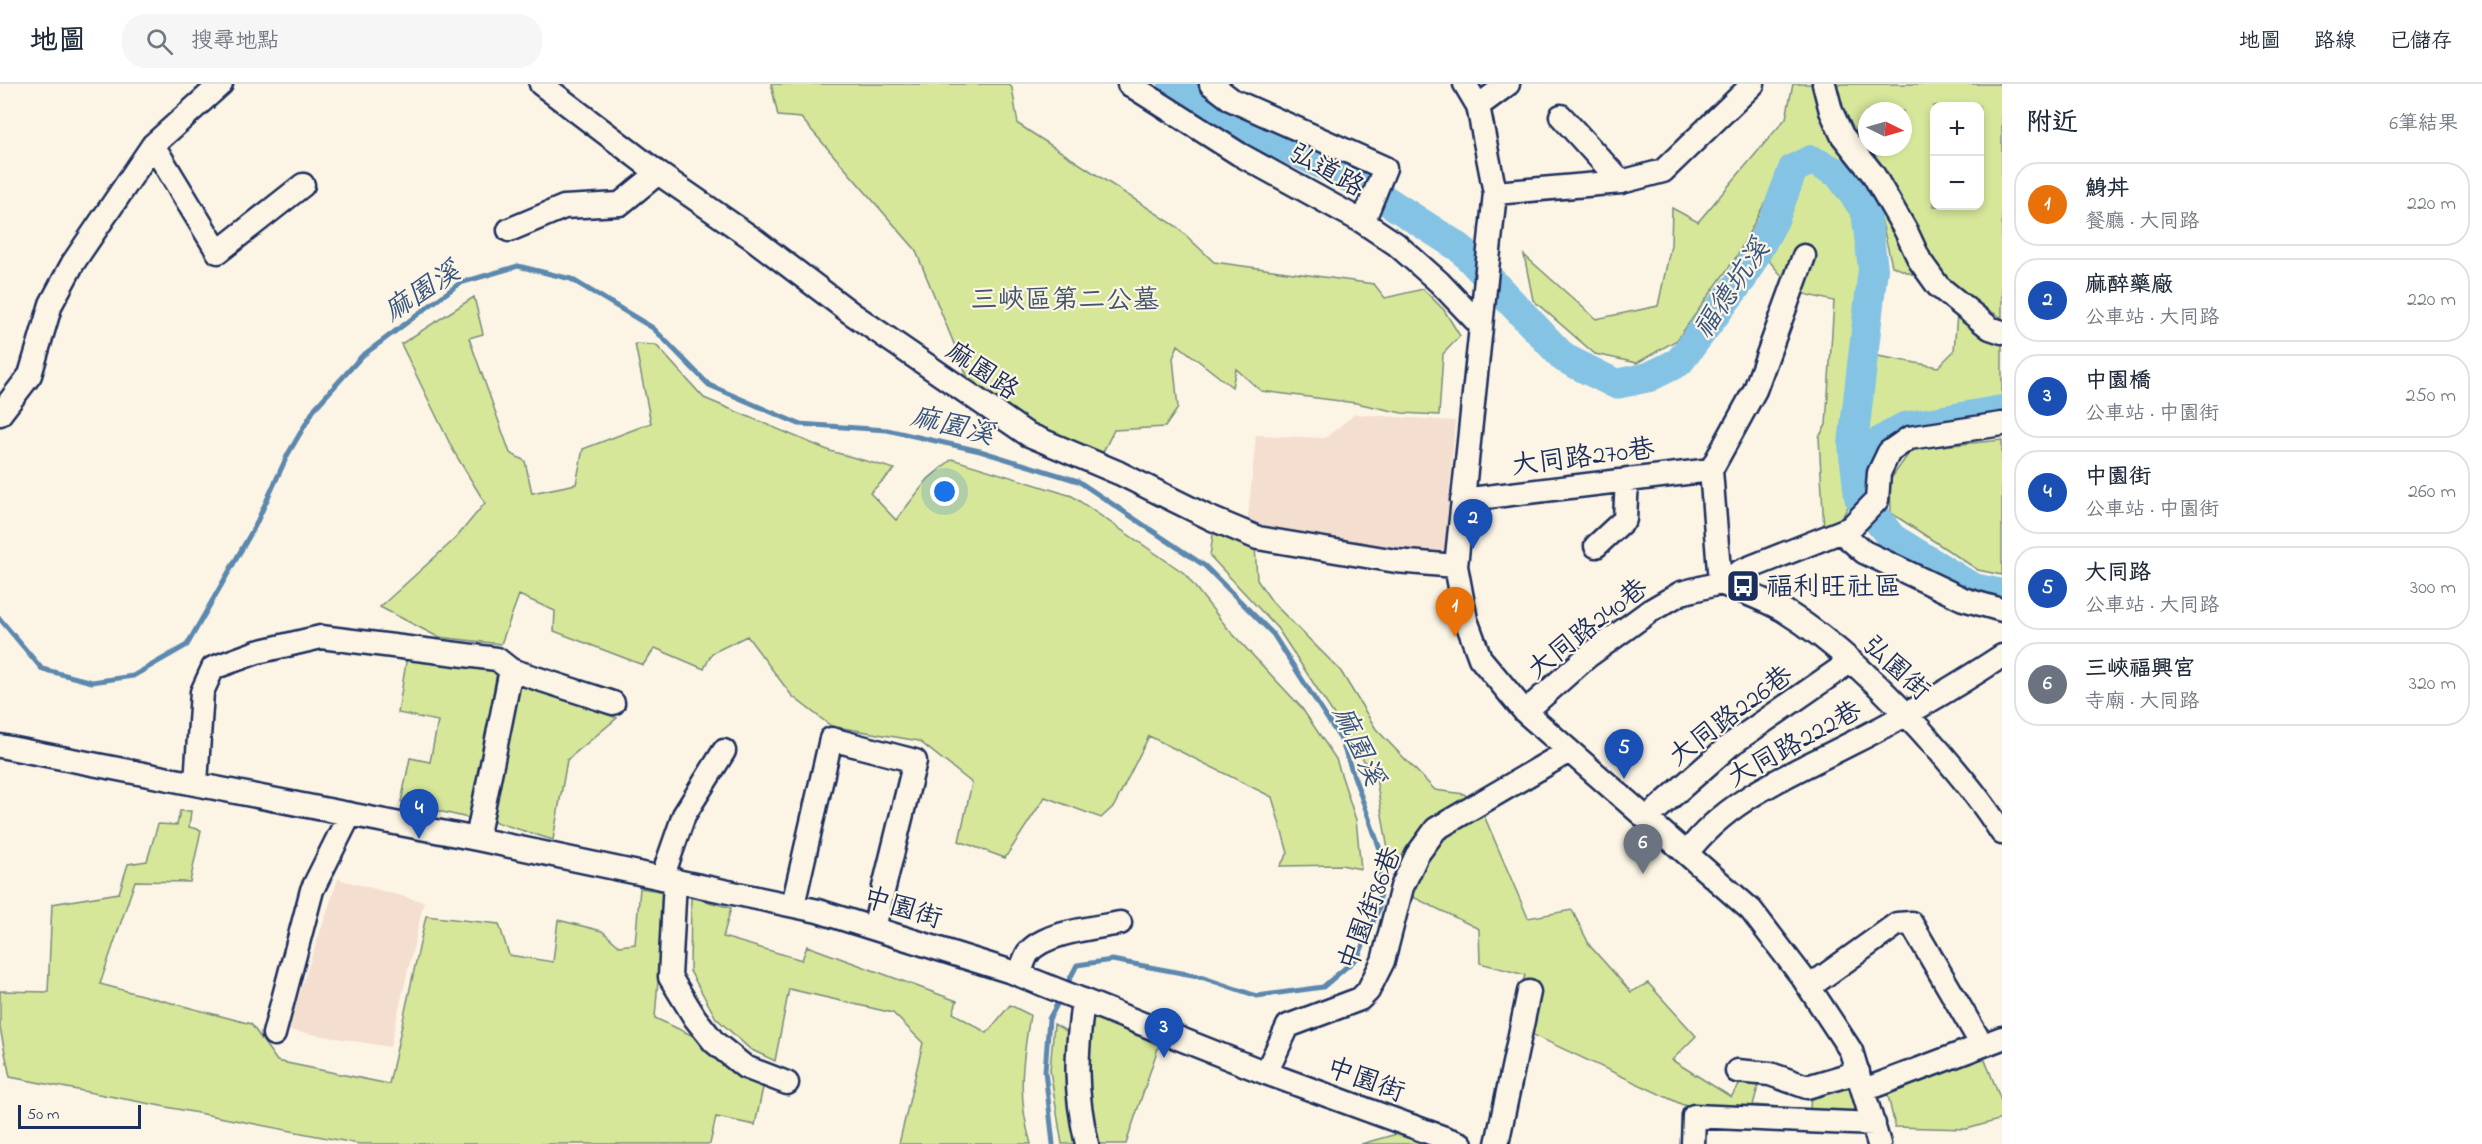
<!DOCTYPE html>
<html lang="zh-TW">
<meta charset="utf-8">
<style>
:root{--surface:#fff;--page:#f6f6f7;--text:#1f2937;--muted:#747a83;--line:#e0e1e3;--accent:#1b2f5e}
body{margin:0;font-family:"Indie Flower","LXGW WenKai TC",sans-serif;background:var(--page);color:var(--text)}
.controls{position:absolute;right:18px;top:18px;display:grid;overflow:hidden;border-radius:12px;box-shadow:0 3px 9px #0003}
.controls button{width:54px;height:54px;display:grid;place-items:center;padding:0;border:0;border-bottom:2px solid var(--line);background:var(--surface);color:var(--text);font:30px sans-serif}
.compass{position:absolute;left:1858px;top:18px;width:54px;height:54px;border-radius:50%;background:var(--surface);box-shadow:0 3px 9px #0003;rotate:95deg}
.scale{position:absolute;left:18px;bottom:15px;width:123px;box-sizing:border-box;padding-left:6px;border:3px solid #1b2f5e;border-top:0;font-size:16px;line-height:21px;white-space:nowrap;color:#1b2f5e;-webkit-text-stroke:4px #fcf5e5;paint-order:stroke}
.you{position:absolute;left:945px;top:408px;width:21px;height:21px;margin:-15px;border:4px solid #fff;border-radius:50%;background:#1a73e8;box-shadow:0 0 0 9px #1a73e833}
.badge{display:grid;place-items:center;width:39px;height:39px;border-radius:50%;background:var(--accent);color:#fff;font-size:20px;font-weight:700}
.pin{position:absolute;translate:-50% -50px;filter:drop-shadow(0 2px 3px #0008)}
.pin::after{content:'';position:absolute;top:32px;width:21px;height:18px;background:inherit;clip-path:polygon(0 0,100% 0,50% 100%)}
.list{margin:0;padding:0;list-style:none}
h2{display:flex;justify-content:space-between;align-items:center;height:78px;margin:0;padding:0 24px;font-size:26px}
h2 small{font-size:20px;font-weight:400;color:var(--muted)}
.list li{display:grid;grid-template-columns:39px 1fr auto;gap:18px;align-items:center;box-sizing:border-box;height:84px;margin:0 12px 12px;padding:0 12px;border:2px solid var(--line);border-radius:24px}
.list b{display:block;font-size:22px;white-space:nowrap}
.list p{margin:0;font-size:20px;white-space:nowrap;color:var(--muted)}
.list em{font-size:20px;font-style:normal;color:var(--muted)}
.icon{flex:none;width:33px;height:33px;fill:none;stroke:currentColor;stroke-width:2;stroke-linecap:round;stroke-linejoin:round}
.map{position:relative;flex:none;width:2002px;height:1060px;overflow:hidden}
header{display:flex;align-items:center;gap:36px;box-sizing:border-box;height:84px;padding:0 30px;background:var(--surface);border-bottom:2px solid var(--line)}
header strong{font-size:28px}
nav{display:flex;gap:33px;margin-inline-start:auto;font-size:21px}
.search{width:420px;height:54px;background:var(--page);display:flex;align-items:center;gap:15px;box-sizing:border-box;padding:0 21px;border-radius:24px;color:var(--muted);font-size:22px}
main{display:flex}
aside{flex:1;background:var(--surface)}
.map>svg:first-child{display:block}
.built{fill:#f4decf}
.green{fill:#d6e79a;stroke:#788b7c;stroke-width:1.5;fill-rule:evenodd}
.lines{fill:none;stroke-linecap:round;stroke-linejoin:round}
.stream{stroke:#5b88af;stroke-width:5}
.river{stroke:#85c3e5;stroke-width:30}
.minor-casing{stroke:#1b2f5e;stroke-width:27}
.minor{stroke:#fcf5e5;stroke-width:22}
.labels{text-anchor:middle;stroke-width:4.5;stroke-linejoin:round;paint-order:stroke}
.street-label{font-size:27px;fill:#1b2f5e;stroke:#fcf5e5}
.park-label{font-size:27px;fill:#40546a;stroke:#fcf5e5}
.poi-label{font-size:27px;fill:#1b2f5e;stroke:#fcf5e5;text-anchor:start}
.water-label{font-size:28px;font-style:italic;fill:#365480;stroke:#fcf5e5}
</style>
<header>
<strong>地圖</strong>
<div class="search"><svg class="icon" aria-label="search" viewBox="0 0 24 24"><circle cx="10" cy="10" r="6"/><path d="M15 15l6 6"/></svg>搜尋地點</div>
<nav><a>地圖</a><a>路線</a><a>已儲存</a></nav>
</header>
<main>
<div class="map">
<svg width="2002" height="1060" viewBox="0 0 2002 1060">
<rect width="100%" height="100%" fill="#fcf5e5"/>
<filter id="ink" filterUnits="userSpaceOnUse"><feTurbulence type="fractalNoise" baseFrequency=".0167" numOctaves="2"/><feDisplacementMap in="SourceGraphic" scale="12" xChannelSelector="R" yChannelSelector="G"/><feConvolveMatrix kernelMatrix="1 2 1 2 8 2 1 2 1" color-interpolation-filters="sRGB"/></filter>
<g filter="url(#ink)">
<path class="built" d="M1355,330L1455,337L1444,475L1247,443L1256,351L1325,354Z
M338,795L424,818L390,963L287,946Z"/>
<path class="green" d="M771,0H1009L1012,4L1018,40L1176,142L1214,178L1374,200L1385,214L1423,205L1444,226L1460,252L1443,270L1439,331L1402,329L1356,319L1261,307L1236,285L1232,303L1178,261L1173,274L1178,324L1165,343L1114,346L1102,370L1046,353L973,306L915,165L801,34L778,32Z
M1793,0H2002V234L1965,212L1892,182L1880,130L1844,79L1810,62L1785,80L1737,172L1677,256L1637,279L1595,270L1533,216L1524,171L1596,235L1658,222L1671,161L1672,124L1698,138L1786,34ZM1934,22H1980V122H1934ZM1867,27H1903V63H1867Z
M1813,90L1831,100L1853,134L1861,186L1844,359L1849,421L1839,439L1824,446L1819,353L1826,341L1834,217L1796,208L1763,170L1784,137L1797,98Z
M474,213L483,250L469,254L510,369L525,377L532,409L576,400L583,365L651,339L635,260L656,261L704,314L830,367L895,385L870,409L896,436L928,395L952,375L1072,412L1184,489L1229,546L1301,623L1336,675L1356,736L1361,785L1341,781L1280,782L1288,769L1272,713L1149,652L1114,722L1101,734L1045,713L1005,774L959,757L972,699L919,657L831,642L792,612L747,552L712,569L704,585L655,564L643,581L554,547L555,527L519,511L501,560L438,553L380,523L456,454L485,419L454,368L401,260Z
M1957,230L1986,255L2002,260V313L1899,336L1867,352L1872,271L1938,283L1954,267Z
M2002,356V491L1978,486L1891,429L1890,396L1912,365Z
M1214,444L1255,461L1257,496L1273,519L1340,586L1376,645L1435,706L1464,710L1482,727L1528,834L1572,826L1590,862L1631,908L1648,899L1696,952L1672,976L1731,1013L1744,994L1759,999L1753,1021L1810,1025L1811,1008L1852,996L1865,1034L1716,1021H1683L1510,940L1525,891L1480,879L1479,845L1413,813L1390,778L1376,695L1278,545L1210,472Z
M407,572L497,588L472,735L401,718L410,674L430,678L438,637L398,629Z
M518,599L617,634L567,676L553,756L486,735Z
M180,727H191L189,743L201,746L190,798L135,797L100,900L251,940L277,977L389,1000L426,832L499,840L509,871L553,878L558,836L602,847L619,862L635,860L640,804L665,808L655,934L702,956L764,999L755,1041L716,1033L710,1060H359L10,993L0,944V907L48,908L52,820L119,809L128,780L147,777L158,740L177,741Z
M691,813L731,824L723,853L802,876L807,862L957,917L953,929L987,949L1010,921L1030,931C1022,980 1017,1012 1031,1060H899L923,959L893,929L789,905L775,977L750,965L716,934L690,887Z
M1091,932L1159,961L1126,1060H1062L1050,986L1054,940L1082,956Z
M1983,971L2002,1019V1035L1967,1045L1895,1043L1887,1007Z
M1400,1049L1429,1060H1361Z"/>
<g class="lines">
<path class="stream" d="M0,535L42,585L92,598L133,592L187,561L255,442L288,370L315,324L362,272L460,199L518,182L571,195L653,244L709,301L799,340L887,346L980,367L1078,397L1205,482L1273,550L1341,656L1381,768L1379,824L1358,873L1323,903L1257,912L1198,892L1112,876L1077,881L1065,904
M1053,1060L1045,987L1049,935L1061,913"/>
<path class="river" d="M1173,0L1211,27L1356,97L1460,164L1564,274L1616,300L1649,293L1679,278L1742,195L1774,136L1793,85L1811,76L1838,89L1866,127L1873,185L1853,360L1859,413L1892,454L1973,504L2002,510
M1854,373L1904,343L2002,326"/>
<defs>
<path id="minor" d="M541,0L658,89L752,154L851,229L1027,350L1119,389L1210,434L1258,454L1396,477L1456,482
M1129,0L1239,70L1363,138L1396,160L1439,198L1481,242
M1211,0L1232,16L1385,84L1363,138
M1465,0L1478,22L1495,109L1456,482L1466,536L1480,574L1525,628L1751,826L1803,894L1851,967L1879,1060
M1824,0L1831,27L1842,51L1873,90L1906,147L1920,177L1938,202L1990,244L2002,248
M1478,22L1508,0
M1561,32L1621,98
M153,61L218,168L303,101
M1495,109L1621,98L1663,87L1753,0
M509,146L564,123L620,120L658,89
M0,330L30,291L51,220L73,179L153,61L221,0
M1462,416L1711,386
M1841,448L1864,468L1963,515L2002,526
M1596,462L1625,435L1627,395
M1720,499C1742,507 1763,515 1783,526C1842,562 1896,617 1941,669C1963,695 1984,720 2002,749
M1720,499L1711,386L1755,306L1804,172
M511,586L613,619
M1525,628L1588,572L1650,527L1681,509L1720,499L1741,487L1850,444L1877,416L1879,389L1889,368L1909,354L2002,340
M0,662L477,755L818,827L1012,888L1266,989L1461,1060
M196,699L202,608L213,584L257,568L321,553L497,575L511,586L477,755
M1647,734L1730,661L1851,577
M1687,769C1727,715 1790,691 1848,661C1901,635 1953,604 2002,572
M662,794L684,731L724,667
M675,796L670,893L695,934L714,958L745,983L787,999
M793,821L831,655L915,677L874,844
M1019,891C1022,884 1024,875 1028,869C1044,848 1096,844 1120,839
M1809,903L1897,840L1911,839L1982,961
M1083,916C1076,971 1074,1005 1087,1060
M274,950L312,806L350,730
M1737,987L1770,990L1807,1003L1858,988
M1266,989L1288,942L1360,915L1368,907L1383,877L1402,803L1417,771L1436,745L1569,667
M1864,1006L2002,954
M1497,1060L1529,908
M1693,1060L1694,1032L1874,1040"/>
</defs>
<use href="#minor" class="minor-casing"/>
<use href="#minor" class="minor"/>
</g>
</g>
<defs>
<symbol id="bus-square" viewBox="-11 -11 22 22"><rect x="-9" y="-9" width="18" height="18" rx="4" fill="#1b2f5e" stroke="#fcf5e5"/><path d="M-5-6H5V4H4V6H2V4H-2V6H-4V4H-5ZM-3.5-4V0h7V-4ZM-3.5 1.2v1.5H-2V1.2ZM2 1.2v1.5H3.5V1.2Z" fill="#fff"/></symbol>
</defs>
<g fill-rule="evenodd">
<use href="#bus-square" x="1724" y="483" width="38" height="38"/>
</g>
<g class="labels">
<g class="street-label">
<text transform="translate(1327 85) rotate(29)" y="9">弘道路</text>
<text transform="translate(983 286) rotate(35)" y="9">麻園路</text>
<text transform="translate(1583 372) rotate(-7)" y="9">大同路270巷</text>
<text transform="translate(1587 544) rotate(-38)" y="9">大同路240巷</text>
<text transform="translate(1897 583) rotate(43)" y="9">弘園街</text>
<text transform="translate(1730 631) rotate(-37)" y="9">大同路226巷</text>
<text transform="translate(1794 659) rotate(-29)" y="9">大同路222巷</text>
<text transform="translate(903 823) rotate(17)" y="9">中園街</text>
<text transform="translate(1369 824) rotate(-69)" y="9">中園街86巷</text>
<text transform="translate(1366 995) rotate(20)" y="9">中園街</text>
</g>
<g class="park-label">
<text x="1065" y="224">三峽區第二公墓</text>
</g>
<g class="poi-label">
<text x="1766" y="511">福利旺社區</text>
</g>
<g class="water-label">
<text transform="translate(1730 204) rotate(-56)" y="10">福德坑溪</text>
<text transform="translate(421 206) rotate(-33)" y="10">麻園溪</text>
<text transform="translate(953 340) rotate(14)" y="10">麻園溪</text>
<text transform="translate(1360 661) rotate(65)" y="10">麻園溪</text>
</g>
</g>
</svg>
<div class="controls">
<button>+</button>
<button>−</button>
</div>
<svg class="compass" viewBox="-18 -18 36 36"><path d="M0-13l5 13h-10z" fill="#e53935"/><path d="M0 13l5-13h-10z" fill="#747a83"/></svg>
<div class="scale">50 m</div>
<div class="you"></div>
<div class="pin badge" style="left:1455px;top:553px;background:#e8710a">1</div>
<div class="pin badge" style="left:1473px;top:465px;background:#1a4fb4">2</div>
<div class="pin badge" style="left:1164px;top:974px;background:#1a4fb4">3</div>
<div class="pin badge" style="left:419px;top:755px;background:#1a4fb4">4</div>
<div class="pin badge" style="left:1624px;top:695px;background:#1a4fb4">5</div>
<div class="pin badge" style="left:1643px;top:790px;background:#6b7280">6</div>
</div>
<aside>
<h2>附近<small>6筆結果</small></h2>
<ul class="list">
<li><span class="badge" style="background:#e8710a">1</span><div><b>鯓丼</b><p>餐廳 · 大同路</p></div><em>220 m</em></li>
<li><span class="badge" style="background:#1a4fb4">2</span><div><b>麻醉藥廠</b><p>公車站 · 大同路</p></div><em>220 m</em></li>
<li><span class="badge" style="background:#1a4fb4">3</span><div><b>中園橋</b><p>公車站 · 中園街</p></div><em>250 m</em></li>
<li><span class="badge" style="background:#1a4fb4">4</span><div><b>中園街</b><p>公車站 · 中園街</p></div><em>260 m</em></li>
<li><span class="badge" style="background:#1a4fb4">5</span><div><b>大同路</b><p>公車站 · 大同路</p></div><em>300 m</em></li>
<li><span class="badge" style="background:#6b7280">6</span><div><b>三峽福興宮</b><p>寺廟 · 大同路</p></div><em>320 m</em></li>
</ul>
</aside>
</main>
